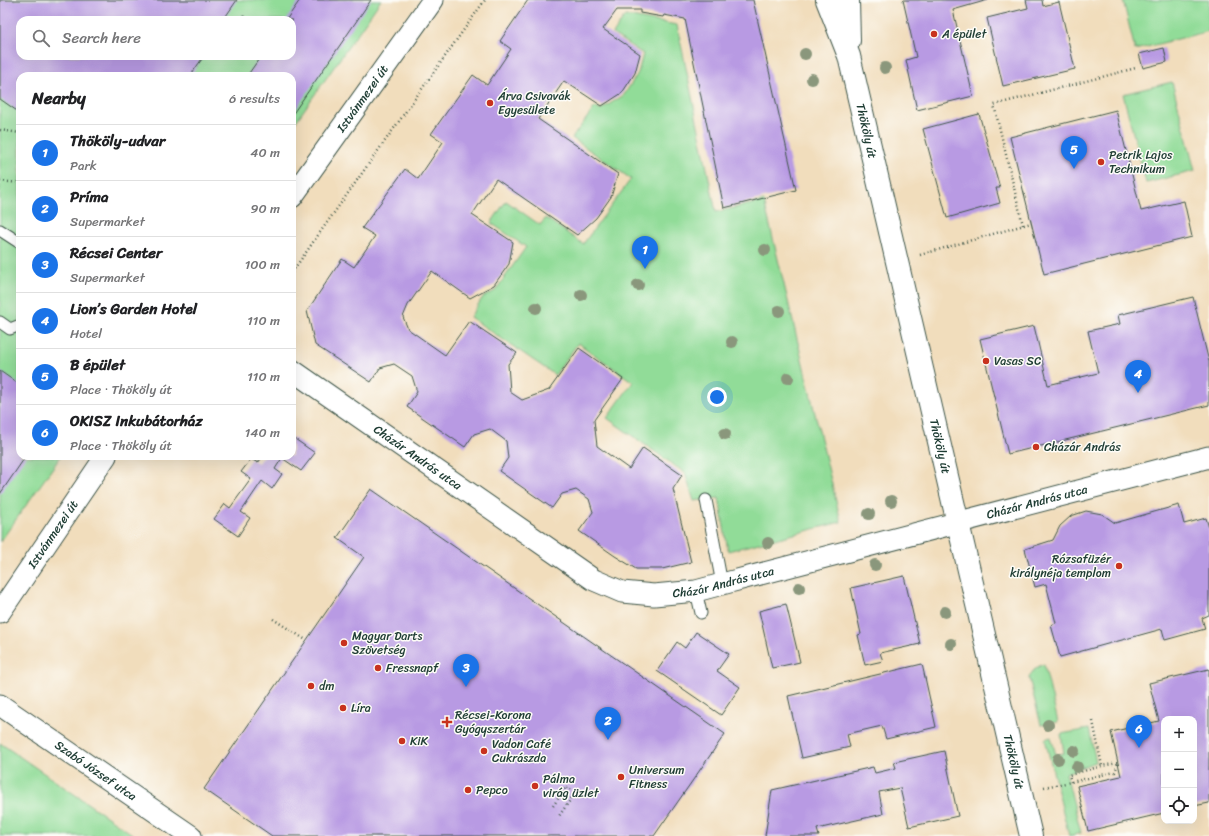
<!DOCTYPE html>
<meta charset="utf-8">
<style>
:root{--surface:#fff;--page:#f2f2f2;--text:#202124;--muted:#757577;--line:#e0e0e0;--accent:#1a73e8}
body{margin:0;font-family:Sriracha,sans-serif;background:var(--page);color:var(--text)}
.controls{position:absolute;right:12px;bottom:12px;display:grid;overflow:hidden;border-radius:8px;box-shadow:0 4px 16px #0002}
.controls button{width:36px;height:36px;display:grid;place-items:center;padding:0;border:0;border-bottom:1px solid var(--line);background:var(--surface);color:var(--text);font:20px sans-serif}
.you{position:absolute;left:717px;top:397px;width:14px;height:14px;margin:-10px;border:3px solid #fff;border-radius:50%;background:#1a73e8;box-shadow:0 0 0 6px #1a73e833}
.badge{display:grid;place-items:center;width:26px;height:26px;border-radius:50%;background:var(--accent);color:#fff;font-size:13px;font-weight:700}
.pin{position:absolute;translate:-50% -33px;filter:drop-shadow(0 1px 2px #0008)}
.pin::after{content:'';position:absolute;top:21px;width:14px;height:12px;background:inherit;clip-path:polygon(0 0,100% 0,50% 100%)}
.list{margin:0;padding:0;list-style:none}
h2{display:flex;justify-content:space-between;align-items:center;height:52px;margin:0;padding:0 16px;font-size:17px}
h2 small{font-size:13px;font-weight:400;color:var(--muted)}
.list li{display:grid;grid-template-columns:26px 1fr auto;gap:12px;align-items:center;box-sizing:border-box;height:56px;padding:0 16px;border-top:1px solid var(--line)}
.list b{display:block;font-size:15px;white-space:nowrap}
.list p{margin:0;font-size:13px;white-space:nowrap;color:var(--muted)}
.list em{font-size:13px;font-style:normal;color:var(--muted)}
.icon{flex:none;width:22px;height:22px;fill:none;stroke:currentColor;stroke-width:2;stroke-linecap:round;stroke-linejoin:round}
.map{position:relative;flex:none;width:1209px;height:836px;overflow:hidden}
.search{position:absolute;background:var(--surface);box-shadow:0 4px 16px #0002;left:16px;top:16px;width:280px;height:44px;display:flex;align-items:center;gap:10px;box-sizing:border-box;padding:0 14px;border-radius:12px;color:var(--muted);font-size:15px}
.panel{position:absolute;background:var(--surface);box-shadow:0 4px 16px #0002;left:16px;top:72px;width:280px;height:388px;border-radius:12px}
.map>svg:first-child{display:block}
.green{fill:#91dc98;stroke:#588c66;fill-rule:evenodd}
.building{fill:#b89ae3}
.lines{fill:none;stroke-linecap:round;stroke-linejoin:round}
.lane-casing{stroke:#3e5548;stroke-width:13}
.street-casing{stroke:#3e5548;stroke-width:23}
.secondary-casing{stroke:#3e5548;stroke-width:24}
.path{stroke:#3e5548;stroke-width:2.5;stroke-dasharray:1 3;stroke-linecap:butt}
.lane{stroke:#fff;stroke-width:11}
.street{stroke:#fff;stroke-width:21}
.secondary{stroke:#fff;stroke-width:22}
.tree{fill:#8a977c}
.poi-dot{fill:#c8321e;stroke:#fdfcf7;stroke-width:1.5}
.labels{text-anchor:middle;stroke-width:3;stroke-linejoin:round;paint-order:stroke}
.poi-label{font-size:12px;fill:#1f3d34;stroke:#fdfcf7;text-anchor:start}
.street-label{font-size:12px;fill:#1f3d34;stroke:#fdfcf7}
</style>
<div class="map">
<svg width="1209" height="836" viewBox="0 0 1209 836">
<rect width="100%" height="100%" fill="#fdfcf7"/>
<filter id="ink" filterUnits="userSpaceOnUse"><feTurbulence type="fractalNoise" baseFrequency=".025" numOctaves="2"/><feDisplacementMap in="SourceGraphic" scale="8" xChannelSelector="R" yChannelSelector="G"/><feConvolveMatrix kernelMatrix="1 2 1 2 8 2 1 2 1" color-interpolation-filters="sRGB"/></filter>
<filter id="wash" filterUnits="userSpaceOnUse"><feTurbulence type="fractalNoise" baseFrequency=".012" numOctaves="4" result="noise"/><feDisplacementMap in="SourceGraphic" scale="16" xChannelSelector="R" yChannelSelector="G"/><feGaussianBlur stdDeviation="0.9" result="paint"/><feColorMatrix in="noise" values="0 0 0 0 0 0 0 0 0 0 0 0 0 0 0 0 0 1.4 0 .05"/><feComposite in="paint" operator="in"/></filter>
<g filter="url(#wash)">
<rect width="100%" height="100%" fill="#f1ddbc"/>
<path class="green" d="M0,0H381L292,127V76H20V456H61L0,542ZM20,20H292V56H20Z
M1123,0H1209V31L1135,50Z
M625,16L677,25L716,212L764,201L841,522L728,551L719,498L694,501L685,473L607,418L633,382L578,343L555,375L470,317L483,297L495,291L526,247L491,223L506,201L540,225L546,218L583,244L631,179L572,138L595,107L600,110L624,95L638,73L643,54L613,34Z
M1172,82L1195,171L1146,183L1123,94Z
M1044,664L1058,722L1041,725L1029,678C1033,670 1036,667 1044,664Z
M1089,729L1096,762L1066,773L1081,833L1069,836L1045,739L1051,737L1056,755L1064,753L1061,734Z
M0,743L135,836H0Z"/>
<g id="blocks">
<path class="building" d="M0,0H237L226,16L231,20H20V56H204L190,76H20V113L0,99Z
M300,0H371L292,115V76H247L261,56H292V20H286Z
M528,0H753L796,190L724,208L685,19L664,15L663,17L640,13V10H617L603,29L640,54L635,73L622,93L602,106L564,81L538,119L618,174L611,197L596,218L577,235L496,179L472,215L513,242L509,264L494,285L470,298L432,271L408,305L403,317L408,329L445,355L469,321L517,353L508,364L510,392L522,400L549,390L579,348L623,379L594,420L597,446L629,469L643,448L682,475L673,489L691,562L662,569H636L615,556L579,531L593,512L589,499L576,490L562,494L552,508L499,471L508,458L506,441L490,429L474,434L465,447L407,407L417,392L412,376L394,364L380,368L371,382L315,345L307,311L342,259L354,267L375,236L362,228L405,169L418,179L443,142L431,134L473,75L487,85L511,49L500,41Z
M903,0H988L953,10L973,96L917,110L906,60L916,57Z
M1026,0H1042L1043,6L1059,2L1075,69L1003,86L987,18L1028,8Z
M244,16L250,20H232L233,18Z
M1164,48L1167,62L1143,68L1139,54Z
M1116,110L1141,211L1184,201L1192,237L1044,274L1010,137Z
M979,114L1000,188H996L1000,203L947,218L923,129Z
M1193,297L1209,362V405L1008,454L980,339L1034,326L1048,385L1098,373L1088,331L1120,324L1118,315Z
M0,371L20,385V456H26L0,494Z
M292,437L315,453L301,471L282,458L275,469L282,474L272,489L262,481L241,512L250,518L238,536L214,519L225,504L230,508L251,479L241,472L251,459L258,463L263,456H292Z
M371,489L725,734L654,836H272L204,789L364,557L337,538Z
M1179,505L1184,524L1206,518L1209,528V615L1202,618L1205,629L1165,640L1162,629L1060,657L1051,625L1056,623L1046,584L1035,587L1025,549L1053,540L1060,526L1071,516L1086,511L1102,514L1115,523Z
M904,576L920,644L880,653L883,661L865,665L858,635L861,634L851,588Z
M786,604L800,662L772,668L759,611Z
M696,632L729,654L717,671L740,687L721,715L657,671L677,642L685,648Z
M922,664L936,727L886,739L882,726L847,734L850,747L802,758L788,696Z
M1209,669V803L1194,806V719H1164V813L1088,831L1077,786L1121,776L1111,732L1159,721L1149,683Z
M944,751L958,816L909,827L900,788L879,792L883,814L817,829L819,836H765L772,790L873,767L875,773L896,768L894,762Z"/>
</g>
</g>
<g filter="url(#ink)">
<use href="#blocks" fill-opacity="0" stroke="#3e5548" stroke-width="1"/>
<g class="lines">
<defs>
<path id="lane" d="M0,230L20,243
M0,322L10,329L20,325
M706,500L722,584
M696,591L701,613"/>
<g id="street">
<path id="s1" d="M292,197L433,0"/>
<path id="s2" d="M292,370L594,580L622,592L654,595L696,591L722,584L1209,457"/>
<path id="s3" d="M0,612L106,456"/>
<path id="s4" d="M0,705L191,836"/>
</g>
<g id="secondary">
<path id="s5" d="M827,0L849,56L1031,836"/>
<path d="M848,0L849,41"/>
</g>
</defs>
<use href="#lane" class="lane-casing"/>
<use href="#street" class="street-casing"/>
<use href="#secondary" class="secondary-casing"/>
<path class="path" d="M0,130L20,133
M0,181L20,183
M1023,225L994,105L1136,68
M920,255L1031,223
M292,272L485,0
M273,619L306,640
M1093,721L1102,766
M1071,782L1069,775L1102,766L1118,763
M1044,787L1071,782L1115,772L1118,763
M553,806L566,787L575,793L559,816"/>
<use href="#lane" class="lane"/>
<use href="#street" class="street"/>
<use href="#secondary" class="secondary"/>
</g>
<g class="tree">
<circle cx="805" cy="54" r="6"/>
<circle cx="885" cy="68" r="6"/>
<circle cx="812" cy="79" r="6"/>
<circle cx="765" cy="250" r="6"/>
<circle cx="638" cy="285" r="6"/>
<circle cx="581" cy="295" r="6"/>
<circle cx="536" cy="308" r="6"/>
<circle cx="779" cy="311" r="6"/>
<circle cx="732" cy="342" r="6"/>
<circle cx="788" cy="378" r="6"/>
<circle cx="725" cy="434" r="6"/>
<circle cx="891" cy="501" r="6"/>
<circle cx="869" cy="514" r="6"/>
<circle cx="768" cy="543" r="6"/>
<circle cx="875" cy="565" r="6"/>
<circle cx="799" cy="588" r="6"/>
<circle cx="945" cy="612" r="6"/>
<circle cx="951" cy="644" r="6"/>
<circle cx="1048" cy="725" r="6"/>
<circle cx="1074" cy="751" r="6"/>
<circle cx="1058" cy="759" r="6"/>
<circle cx="1077" cy="767" r="6"/>
</g>
</g>
<g class="poi-dot">
<circle cx="934" cy="34" r="4"/>
<circle cx="490" cy="103" r="4"/>
<circle cx="1101" cy="162" r="4"/>
<circle cx="986" cy="361" r="4"/>
<circle cx="1036" cy="447" r="4"/>
<circle cx="1119" cy="566" r="4"/>
<circle cx="344" cy="643" r="4"/>
<circle cx="378" cy="668" r="4"/>
<circle cx="311" cy="686" r="4"/>
<circle cx="343" cy="708" r="4"/>
<path d="M445 716h4v4h4v4h-4v4h-4v-4h-4v-4h4z"/>
<circle cx="402" cy="741" r="4"/>
<circle cx="484" cy="751" r="4"/>
<circle cx="621" cy="777" r="4"/>
<circle cx="535" cy="786" r="4"/>
<circle cx="468" cy="790" r="4"/>
</g>
<g class="labels">
<g class="poi-label">
<text x="942" y="38">A épület</text>
<text x="498" y="100">Árva Csivavák<tspan x="498" dy="14">Egyesülete</tspan></text>
<text x="1109" y="159">Petrik Lajos<tspan x="1109" dy="14">Technikum</tspan></text>
<text x="994" y="365">Vasas SC</text>
<text x="1044" y="451">Cházár András</text>
<text x="1111" y="563" text-anchor="end">Rózsafüzér<tspan x="1111" dy="14">királynéja templom</tspan></text>
<text x="352" y="640">Magyar Darts<tspan x="352" dy="14">Szövetség</tspan></text>
<text x="386" y="672">Fressnapf</text>
<text x="319" y="690">dm</text>
<text x="351" y="712">Líra</text>
<text x="455" y="719">Récsei-Korona<tspan x="455" dy="14">Gyógyszertár</tspan></text>
<text x="410" y="745">KiK</text>
<text x="492" y="748">Vadon Café<tspan x="492" dy="14">Cukrászda</tspan></text>
<text x="629" y="774">Universum<tspan x="629" dy="14">Fitness</tspan></text>
<text x="543" y="783">Pálma<tspan x="543" dy="14">virág üzlet</tspan></text>
<text x="476" y="794">Pepco</text>
</g>
<g class="street-label">
<text dy="4" stroke="none"><textPath href="#s1" startOffset="121">Istvánmezei út</textPath></text>
<text dy="4" stroke="none"><textPath href="#s5" startOffset="137">Thököly út</textPath></text>
<text dy="4" stroke="none"><textPath href="#s5" startOffset="461">Thököly út</textPath></text>
<text dy="4" stroke="none"><textPath href="#s2" startOffset="153">Cházár András utca</textPath></text>
<text dy="4" stroke="none"><textPath href="#s2" startOffset="825">Cházár András utca</textPath></text>
<text dy="4" stroke="none"><textPath href="#s3" startOffset="94">Istvánmezei út</textPath></text>
<text dy="4" stroke="none"><textPath href="#s2" startOffset="501">Cházár András utca</textPath></text>
<text dy="4" stroke="none"><textPath href="#s5" startOffset="785">Thököly út</textPath></text>
<text dy="4" stroke="none"><textPath href="#s4" startOffset="116">Szabó József utca</textPath></text>
</g>
</g>
</svg>
<div class="controls">
<button>+</button>
<button>−</button>
<button><svg class="icon" aria-label="locate" viewBox="0 0 24 24"><circle cx="12" cy="12" r="6"/><path d="M12 2v4M12 18v4M2 12h4M18 12h4"/></svg></button>
</div>
<div class="you"></div>
<div class="pin badge" style="left:645px;top:269px">1</div>
<div class="pin badge" style="left:608px;top:740px">2</div>
<div class="pin badge" style="left:466px;top:687px">3</div>
<div class="pin badge" style="left:1138px;top:393px">4</div>
<div class="pin badge" style="left:1074px;top:169px">5</div>
<div class="pin badge" style="left:1139px;top:748px">6</div>
<div class="search"><svg class="icon" aria-label="search" viewBox="0 0 24 24"><circle cx="10" cy="10" r="6"/><path d="M15 15l6 6"/></svg>Search here</div>
<section class="panel">
<h2>Nearby<small>6 results</small></h2>
<ul class="list">
<li><span class="badge">1</span><div><b>Thököly-udvar</b><p>Park</p></div><em>40 m</em></li>
<li><span class="badge">2</span><div><b>Príma</b><p>Supermarket</p></div><em>90 m</em></li>
<li><span class="badge">3</span><div><b>Récsei Center</b><p>Supermarket</p></div><em>100 m</em></li>
<li><span class="badge">4</span><div><b>Lion’s Garden Hotel</b><p>Hotel</p></div><em>110 m</em></li>
<li><span class="badge">5</span><div><b>B épület</b><p>Place · Thököly út</p></div><em>110 m</em></li>
<li><span class="badge">6</span><div><b>OKISZ Inkubátorház</b><p>Place · Thököly út</p></div><em>140 m</em></li>
</ul>
</section>
</div>
